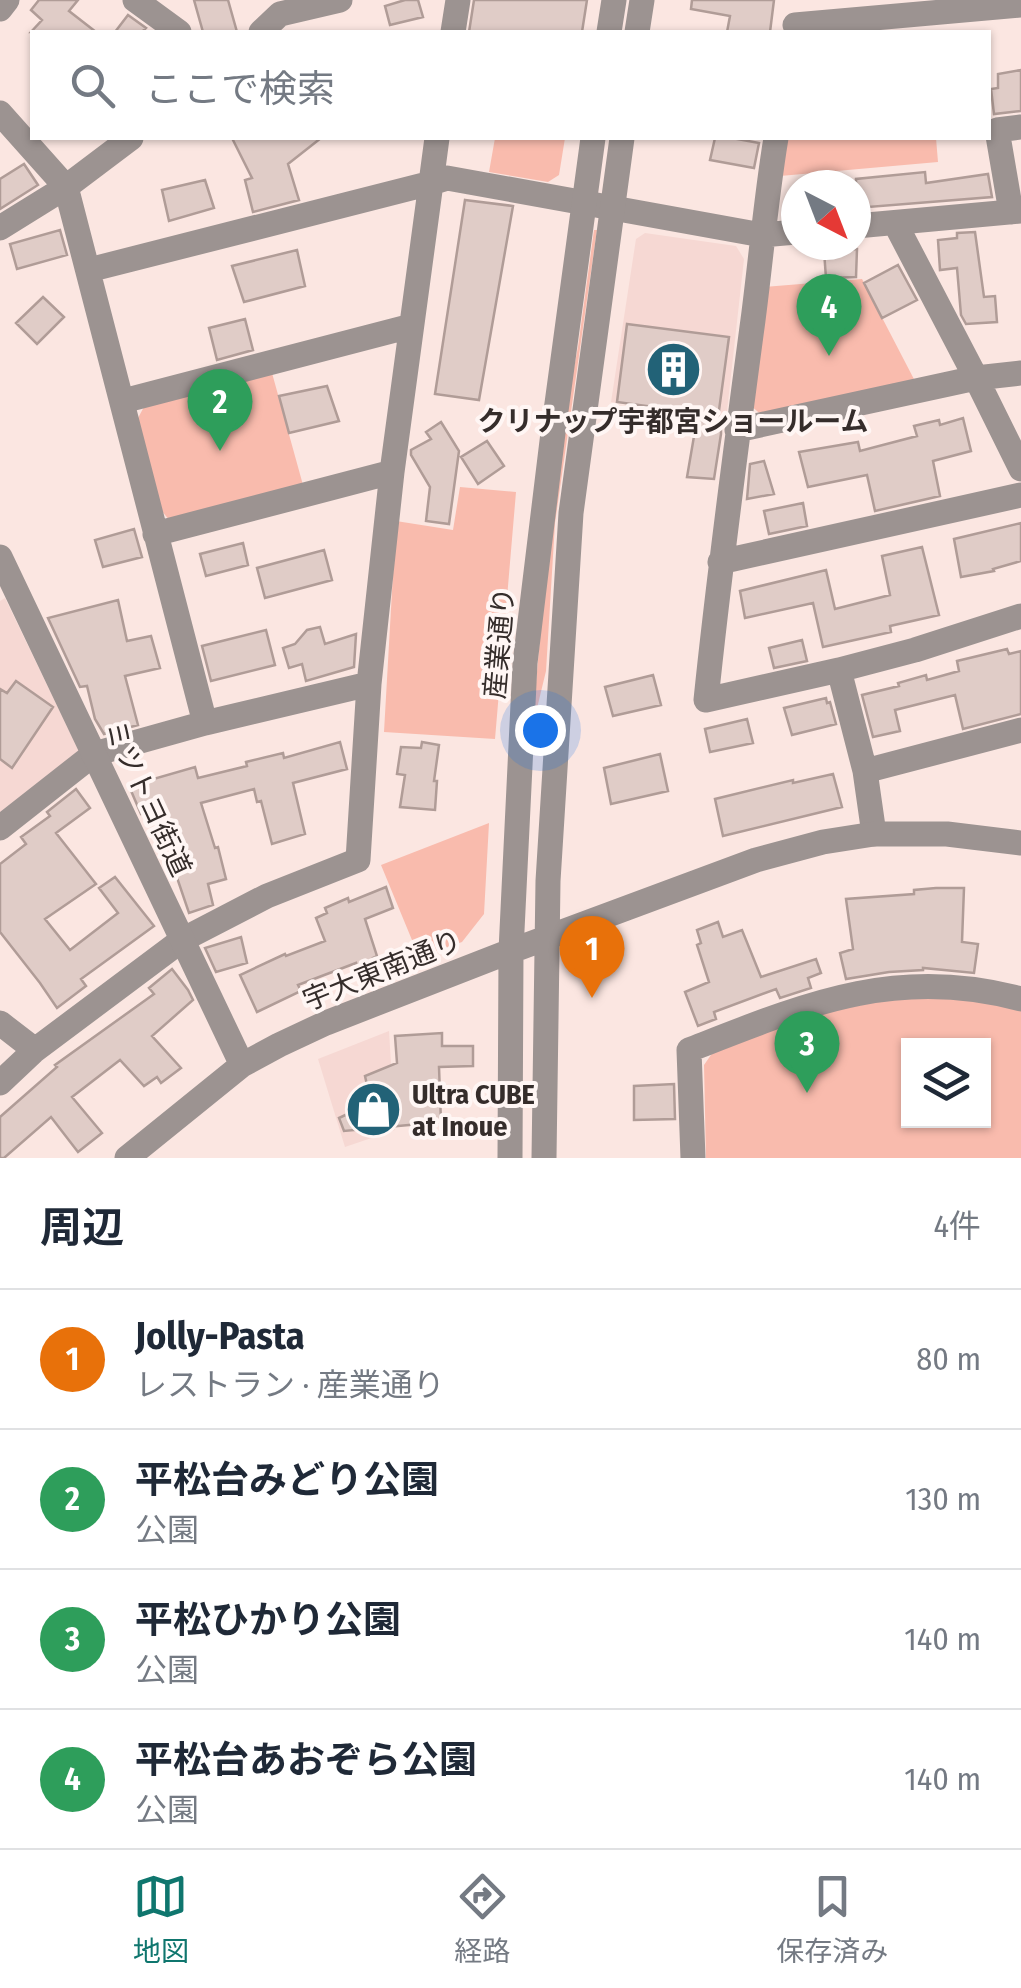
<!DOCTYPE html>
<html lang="ja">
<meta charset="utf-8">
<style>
:root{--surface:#fff;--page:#f2f2f3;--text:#1f2937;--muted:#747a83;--line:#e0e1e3;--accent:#0f766e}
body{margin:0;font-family:"Fira Sans Condensed","Noto Sans JP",sans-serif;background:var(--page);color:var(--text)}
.controls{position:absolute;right:30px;bottom:30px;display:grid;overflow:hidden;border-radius:0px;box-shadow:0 2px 8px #0004}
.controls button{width:90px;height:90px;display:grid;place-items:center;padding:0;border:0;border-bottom:2px solid var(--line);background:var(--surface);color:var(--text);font:50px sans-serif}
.compass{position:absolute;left:781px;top:170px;width:90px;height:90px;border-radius:50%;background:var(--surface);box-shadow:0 2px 8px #0004;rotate:138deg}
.you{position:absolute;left:540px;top:730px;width:35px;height:35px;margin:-25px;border:8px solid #fff;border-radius:50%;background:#1a73e8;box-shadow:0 0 0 15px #1a73e833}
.badge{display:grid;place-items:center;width:65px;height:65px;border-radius:50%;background:var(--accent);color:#fff;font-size:32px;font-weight:700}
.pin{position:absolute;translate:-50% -82px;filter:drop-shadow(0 2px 5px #0008)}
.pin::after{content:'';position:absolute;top:52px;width:35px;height:30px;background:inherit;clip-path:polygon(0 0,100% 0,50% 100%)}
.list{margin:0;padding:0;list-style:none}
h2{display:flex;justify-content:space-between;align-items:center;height:130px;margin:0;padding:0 40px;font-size:42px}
h2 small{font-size:32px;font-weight:400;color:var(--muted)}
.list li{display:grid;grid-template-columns:65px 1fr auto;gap:30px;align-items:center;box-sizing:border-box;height:140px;padding:0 40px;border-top:2px solid var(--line)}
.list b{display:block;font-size:38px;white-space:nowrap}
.list p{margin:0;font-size:32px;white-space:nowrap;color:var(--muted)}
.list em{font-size:32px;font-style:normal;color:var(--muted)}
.icon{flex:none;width:55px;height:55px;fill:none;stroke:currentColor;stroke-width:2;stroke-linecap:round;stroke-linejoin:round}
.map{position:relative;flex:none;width:1021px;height:1158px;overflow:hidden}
.search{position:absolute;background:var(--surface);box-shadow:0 2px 8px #0004;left:30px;right:30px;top:30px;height:110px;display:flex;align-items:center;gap:25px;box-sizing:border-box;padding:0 35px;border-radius:0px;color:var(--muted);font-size:38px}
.sheet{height:690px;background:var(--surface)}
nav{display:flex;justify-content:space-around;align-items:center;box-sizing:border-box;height:140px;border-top:2px solid var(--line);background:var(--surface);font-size:28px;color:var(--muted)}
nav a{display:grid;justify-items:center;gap:5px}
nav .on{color:var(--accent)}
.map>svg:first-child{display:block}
.built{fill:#f6d8d3}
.green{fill:#f9bbad;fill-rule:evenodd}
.building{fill:#e0ccc7;stroke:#b09c97;stroke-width:2.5}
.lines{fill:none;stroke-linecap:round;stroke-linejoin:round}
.minor{stroke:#9c9391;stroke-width:25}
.tertiary{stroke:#9c9391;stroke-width:25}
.labels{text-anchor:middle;stroke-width:8;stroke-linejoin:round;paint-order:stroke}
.poi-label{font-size:28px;font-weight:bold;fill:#352d2b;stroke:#fff6f4}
.street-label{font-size:28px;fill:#352d2b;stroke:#fff6f4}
</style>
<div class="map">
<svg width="1021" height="1158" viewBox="0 0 1021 1158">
<rect width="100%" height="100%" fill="#fbe6e1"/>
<path class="built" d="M645,233L736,246L744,259L726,420L611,402L636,239Z
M5,598L79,751L0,816V601Z
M389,1031L395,1130L345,1147L318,1059Z"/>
<path class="green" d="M495,138H565L559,175L548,182L489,172Z
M786,138H936L938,162L780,176Z
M594,230H597L555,523L546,671L532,729L552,501L558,450L578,347Z
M862,279L917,385L764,417L750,405L764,287Z
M272,373L303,485L171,522L160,509L138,418L145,405Z
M460,487L516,492L495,739L384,732L396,521L453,530Z
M489,823L484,914L462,942L419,957L381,865Z
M903,997L971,999L1021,1010V1158H706L704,1065L713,1052L815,1014ZM908,1046H984V1120H908Z"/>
<path class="building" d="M39,0H78L69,11L96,32H31L42,20L31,10Z
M194,0H228L237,32H203Z
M405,0H418L423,17L390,25L385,6Z
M474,0H587L582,32H469Z
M692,0H774L770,32H727L730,16L691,9Z
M128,15L146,28L142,32H115Z
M1021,70V111L994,114L991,89L998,88V74Z
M232,138H321L288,164L299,200L253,212L245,180L252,178Z
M715,138H732L759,143L754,168L710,160Z
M24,164L38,185L0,209V179Z
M925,172L926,183L988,174L992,197L856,208V179Z
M205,180L214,208L169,221L162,190Z
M465,200L513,206L479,400L435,394Z
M60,230L67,255L17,269L10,244Z
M975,232L984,297L995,296L997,322L966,324L961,315L957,268L940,270L938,240L957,238V233Z
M857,249L856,277L826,278L824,251Z
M297,250L305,286L244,302L232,266Z
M898,265L917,300L882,318L864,283Z
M43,297L64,317L37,344L16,323Z
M245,319L253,350L217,360L209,328Z
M627,324L729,337L717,425L721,426V434L714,479L687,477L698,413L617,402Z
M327,386L339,421L289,433L279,396Z
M963,418L971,451L933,461L940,496L875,511L867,475L808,487L799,452L858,442L860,451L917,436L914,426L939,420L940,425Z
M441,422L459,451L449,524L426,521L430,487L411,455V450L431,439L426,432Z
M487,441L504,466L478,484L461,457Z
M764,461L774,494L747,499L750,464Z
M803,503L807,526L769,534L764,511Z
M1021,523V561L993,569L994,571L961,577L954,539Z
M134,529L142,557L103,567L95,540Z
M243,543L248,565L206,576L200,554Z
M922,547L939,615L890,626L891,632L823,647L813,603L745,618L740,591L826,570L835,609L890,595L882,556Z
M324,550L332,580L265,598L257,568Z
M118,600L127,641L151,636L160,668L125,676L138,725L104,734L95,719L87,686L80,687L48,618Z
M320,627L325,644L356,634L354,667L306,681L302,664L289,668L283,648L295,644L307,630Z
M266,630L275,665L211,681L202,646Z
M802,640L807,661L774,668L769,648Z
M1007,649L1009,654L1021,651V714L963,729L955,695L895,710L900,731L873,737L862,695L899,686L898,683L926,675L927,680L959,671L957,661Z
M653,675L661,705L613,716L605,687Z
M16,681L53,707L12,768L0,759V689L7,693Z
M826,698L827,703L830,702L836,724L792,735L784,708Z
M747,719L753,743L710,752L705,729Z
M340,742L347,769L293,783L305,834L272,844L261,801L257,802L254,789L201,803L215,848L218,847L226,879L208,884L213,905L189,913L171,860H173L159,809L141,814L129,786L195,767L198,778L247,766L246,762L283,753L284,758Z
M422,742L439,745L434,781H437L435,810L400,807L405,775L397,774L401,747L421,748Z
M660,754L668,791L611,804L604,768Z
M833,774L842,807L723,836L715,799L793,780V783Z
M76,789L90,808L56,833L96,884L45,919L70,950L118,913L99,888L115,877L154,926L81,979L86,986L57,1008L40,983L0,932V864L26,844L21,837L50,816L47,812Z
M386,887L393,908L365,919L377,956L373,958L374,962L358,969L356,963L298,985L301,991L257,1012L240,975L285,954L286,956L325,941L316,918L327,913L325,908L348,898L349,902Z
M936,888H964L962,942L978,944L974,973L923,968V970L889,972L846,979L840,953L853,949L846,899L914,894V890Z
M718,922L723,937L742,930L761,977L816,959L821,973L808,978L811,988L780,998L776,989L714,1012L716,1019L698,1026L685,992L709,982L697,945L701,943L697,930Z
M241,937L247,963L216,972L205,948Z
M172,969L188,990L193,1000L152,1036L181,1068L161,1083L157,1077L144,1086L120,1060L72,1097L102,1133L78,1152L51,1117L4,1158H0V1117L57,1067L55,1065L154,994L149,988Z
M442,1033V1046H473V1066L439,1067L441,1122L344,1131L339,1118L371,1103L365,1076L397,1063L395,1036Z
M674,1084L675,1119L634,1120V1086Z"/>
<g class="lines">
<path class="minor" d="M135,0L179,32
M0,9L7,0
M795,25L1021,5
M261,32L280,14L340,0
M453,32L458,0
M0,113L66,187L131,138
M776,138C766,198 761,259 753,320C736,447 719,573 706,700L839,670L865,771L874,834
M1011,212L997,130L1021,127
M895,223L976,378L1021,469
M856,226L1021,211
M0,228L66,187L205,723
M89,270L431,183L437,138
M123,401L411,326
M737,430L976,378L1021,373
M155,534L392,472
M720,562L1021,495
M839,670L915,650L1021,616
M865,771L1021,730
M0,828L94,754L205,723L369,684
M0,1023L35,1050
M0,1083L35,1050L182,940L267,896L358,860L369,684L392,472L431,183L447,178L762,235L796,232
M693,1158L689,1050C804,1005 896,965 1021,999"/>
<path class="tertiary" d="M609,32L614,0
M637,32L642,0
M0,557L242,1065
M127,1158L242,1065L279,1045L326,1023L511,951L756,860L823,842L874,834H947L1021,843
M510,1158L511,951L525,663L553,433L593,138
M544,1158L548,881L571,513L622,138"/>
</g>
<defs>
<symbol id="building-disc" viewBox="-11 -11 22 22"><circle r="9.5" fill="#226277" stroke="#fff6f4"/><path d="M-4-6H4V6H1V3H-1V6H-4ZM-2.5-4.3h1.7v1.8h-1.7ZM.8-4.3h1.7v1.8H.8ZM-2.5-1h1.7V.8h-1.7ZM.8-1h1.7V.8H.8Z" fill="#fff"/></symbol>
<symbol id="shop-disc" viewBox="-11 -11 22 22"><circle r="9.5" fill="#226277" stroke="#fff6f4"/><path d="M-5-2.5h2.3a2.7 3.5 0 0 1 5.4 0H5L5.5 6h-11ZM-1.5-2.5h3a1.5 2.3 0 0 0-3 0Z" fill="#fff"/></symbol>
</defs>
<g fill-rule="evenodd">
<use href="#building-disc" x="642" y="338" width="63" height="63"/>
<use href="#shop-disc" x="342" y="1078" width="63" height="63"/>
</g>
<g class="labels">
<g class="poi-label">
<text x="673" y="431">クリナップ宇都宮ショールーム</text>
<text x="412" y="1104" text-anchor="start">Ultra CUBE<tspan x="412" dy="32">at Inoue</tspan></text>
</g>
<g class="street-label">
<text transform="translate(499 643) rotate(-85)" y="10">産業通り</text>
<text transform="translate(148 798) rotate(65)" y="10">ミツトヨ街道</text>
<text transform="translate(382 970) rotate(-22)" y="10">宇大東南通り</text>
</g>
</g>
</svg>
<div class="controls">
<button><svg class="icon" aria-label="layers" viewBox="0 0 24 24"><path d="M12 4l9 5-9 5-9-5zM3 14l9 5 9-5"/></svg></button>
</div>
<svg class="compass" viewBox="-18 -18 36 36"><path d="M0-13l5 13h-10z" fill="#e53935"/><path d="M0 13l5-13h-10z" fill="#747a83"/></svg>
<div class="you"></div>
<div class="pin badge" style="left:592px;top:998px;background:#e8710a">1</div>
<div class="pin badge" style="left:220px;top:451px;background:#2e9e5b">2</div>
<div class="pin badge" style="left:807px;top:1093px;background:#2e9e5b">3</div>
<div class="pin badge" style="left:829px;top:356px;background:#2e9e5b">4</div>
<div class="search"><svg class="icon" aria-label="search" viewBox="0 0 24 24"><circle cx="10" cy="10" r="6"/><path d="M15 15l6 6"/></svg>ここで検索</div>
</div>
<section class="sheet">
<h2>周辺<small>4件</small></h2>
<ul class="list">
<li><span class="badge" style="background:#e8710a">1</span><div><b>Jolly-Pasta</b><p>レストラン · 産業通り</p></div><em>80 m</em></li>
<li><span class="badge" style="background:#2e9e5b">2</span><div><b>平松台みどり公園</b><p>公園</p></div><em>130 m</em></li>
<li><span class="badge" style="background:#2e9e5b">3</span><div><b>平松ひかり公園</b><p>公園</p></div><em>140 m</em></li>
<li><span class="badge" style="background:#2e9e5b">4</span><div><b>平松台あおぞら公園</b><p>公園</p></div><em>140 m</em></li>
</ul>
</section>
<nav>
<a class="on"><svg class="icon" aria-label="map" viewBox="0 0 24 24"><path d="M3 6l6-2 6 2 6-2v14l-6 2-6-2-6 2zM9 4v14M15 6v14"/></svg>地図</a>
<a><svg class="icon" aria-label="directions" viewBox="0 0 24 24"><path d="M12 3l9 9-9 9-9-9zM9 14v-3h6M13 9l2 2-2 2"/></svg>経路</a>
<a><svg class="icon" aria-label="saved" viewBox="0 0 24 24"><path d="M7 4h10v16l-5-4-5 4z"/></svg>保存済み</a>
</nav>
